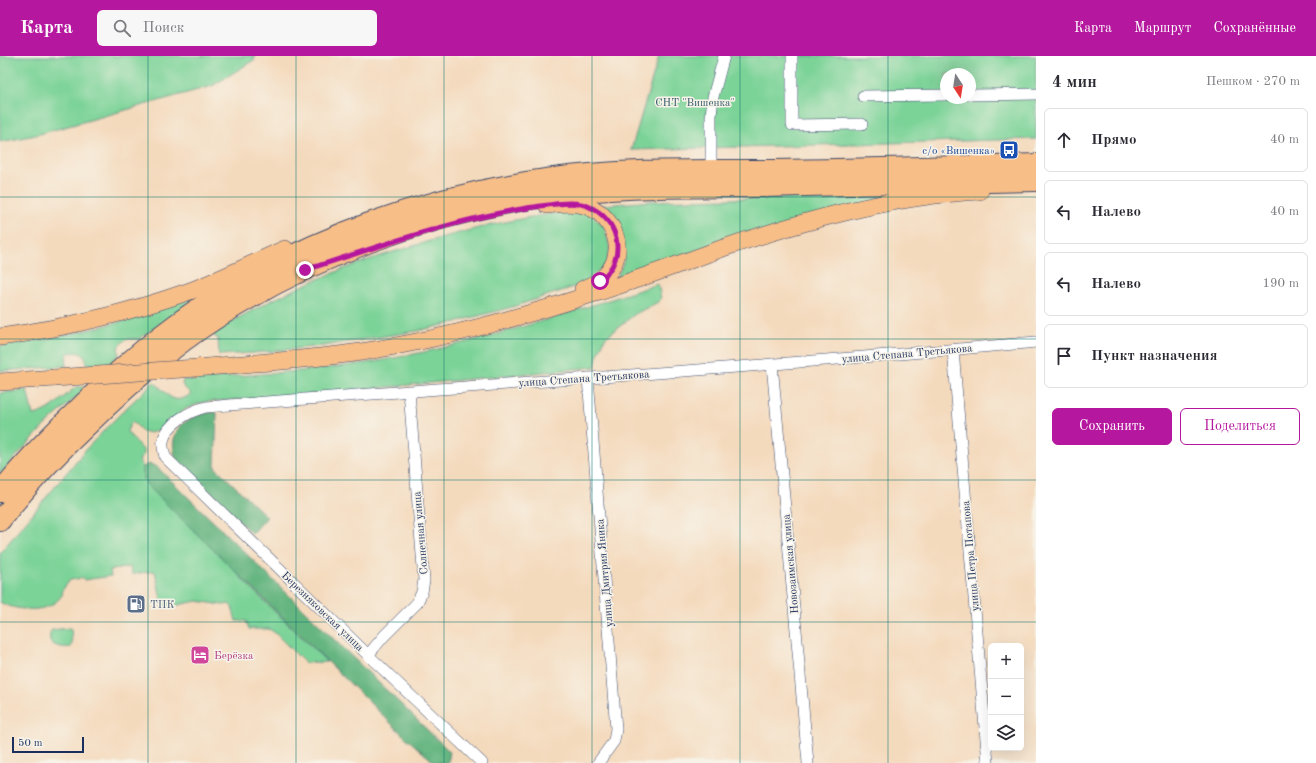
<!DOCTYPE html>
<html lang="ru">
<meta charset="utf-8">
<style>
:root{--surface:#fff;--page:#f7f7f7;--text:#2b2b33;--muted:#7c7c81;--line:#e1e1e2;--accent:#b5179e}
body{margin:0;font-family:"Old Standard TT",serif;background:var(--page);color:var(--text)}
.controls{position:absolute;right:12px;bottom:12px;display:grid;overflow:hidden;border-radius:6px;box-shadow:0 4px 16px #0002}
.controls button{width:36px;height:36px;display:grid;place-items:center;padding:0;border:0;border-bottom:1px solid var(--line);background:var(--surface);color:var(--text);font:20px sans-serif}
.compass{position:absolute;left:940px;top:12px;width:36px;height:36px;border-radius:50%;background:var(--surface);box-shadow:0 4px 16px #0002;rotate:168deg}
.scale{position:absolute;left:12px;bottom:10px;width:72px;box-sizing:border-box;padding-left:4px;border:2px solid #1b2f5e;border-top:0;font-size:11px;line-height:14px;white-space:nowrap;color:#1b2f5e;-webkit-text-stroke:3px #f7f3e8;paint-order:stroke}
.stop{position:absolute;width:12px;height:12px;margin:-9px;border:3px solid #b5179e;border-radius:50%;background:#fff}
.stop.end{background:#b5179e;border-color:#fff;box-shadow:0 1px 4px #0008}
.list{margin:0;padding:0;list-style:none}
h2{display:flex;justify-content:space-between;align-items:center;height:52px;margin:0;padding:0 16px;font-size:17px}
h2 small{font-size:13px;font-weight:400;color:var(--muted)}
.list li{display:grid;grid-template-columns:26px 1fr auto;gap:12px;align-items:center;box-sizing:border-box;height:64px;margin:0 8px 8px;padding:0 8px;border:1px solid var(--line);border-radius:6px}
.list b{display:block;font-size:15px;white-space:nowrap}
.list em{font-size:13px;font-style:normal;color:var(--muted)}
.actions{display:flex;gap:8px;padding:12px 16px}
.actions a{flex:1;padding:9px 0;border:1px solid var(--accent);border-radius:6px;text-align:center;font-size:14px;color:var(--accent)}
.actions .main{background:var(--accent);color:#fff}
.icon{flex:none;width:22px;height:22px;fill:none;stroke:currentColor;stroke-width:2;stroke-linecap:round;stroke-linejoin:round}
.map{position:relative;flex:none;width:1036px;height:707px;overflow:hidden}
header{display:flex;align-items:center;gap:24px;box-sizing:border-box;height:56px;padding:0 20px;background:var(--accent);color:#fff}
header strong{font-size:19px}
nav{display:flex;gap:22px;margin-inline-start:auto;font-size:14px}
.search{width:280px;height:36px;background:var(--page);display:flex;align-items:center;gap:10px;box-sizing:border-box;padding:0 14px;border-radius:6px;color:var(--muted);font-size:15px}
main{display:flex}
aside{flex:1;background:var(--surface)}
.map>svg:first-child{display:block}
.green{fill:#7cd398;stroke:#4c817b;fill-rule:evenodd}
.forest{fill:#65b580;stroke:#40726f}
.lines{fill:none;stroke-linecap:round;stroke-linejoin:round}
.street-casing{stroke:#3c496c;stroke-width:12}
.primary-casing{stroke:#3c496c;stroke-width:18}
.highway-casing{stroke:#3c496c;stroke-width:22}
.street{stroke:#fff;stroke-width:11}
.primary{stroke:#f7be88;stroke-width:17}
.highway{stroke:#f7be88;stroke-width:20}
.primary-bridge-casing{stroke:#3c496c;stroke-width:18;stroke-linecap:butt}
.primary-bridge{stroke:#f7be88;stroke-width:17}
.route{stroke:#b5179e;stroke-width:5}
.grid{fill:none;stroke:#0f766e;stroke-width:1;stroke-opacity:0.55}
.labels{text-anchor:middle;stroke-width:3;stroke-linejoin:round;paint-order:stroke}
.park-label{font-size:11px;fill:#33586c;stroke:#f7f3e8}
.transit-label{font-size:11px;fill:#164399;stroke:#f7f3e8;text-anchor:end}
.street-label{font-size:11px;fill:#1b2f5e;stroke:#f7f3e8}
.service-label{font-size:11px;fill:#4e5e75;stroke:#f7f3e8;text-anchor:start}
.hotel-label{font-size:11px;fill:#b23c85;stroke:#f7f3e8;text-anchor:start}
</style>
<header>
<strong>Карта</strong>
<div class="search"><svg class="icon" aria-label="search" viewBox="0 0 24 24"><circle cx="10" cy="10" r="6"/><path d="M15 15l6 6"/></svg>Поиск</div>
<nav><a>Карта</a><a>Маршрут</a><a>Сохранённые</a></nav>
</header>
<main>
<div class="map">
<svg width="1036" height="707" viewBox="0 0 1036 707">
<rect width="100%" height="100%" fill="#f7f3e8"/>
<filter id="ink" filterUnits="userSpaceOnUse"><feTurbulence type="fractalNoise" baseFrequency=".025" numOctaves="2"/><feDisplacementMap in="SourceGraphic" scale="8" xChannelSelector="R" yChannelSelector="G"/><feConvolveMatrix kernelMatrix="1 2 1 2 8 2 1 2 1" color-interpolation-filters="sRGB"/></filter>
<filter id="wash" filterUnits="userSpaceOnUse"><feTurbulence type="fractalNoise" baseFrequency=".012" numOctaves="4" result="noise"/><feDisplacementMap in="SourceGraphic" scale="16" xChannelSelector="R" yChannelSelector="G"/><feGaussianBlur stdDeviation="0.9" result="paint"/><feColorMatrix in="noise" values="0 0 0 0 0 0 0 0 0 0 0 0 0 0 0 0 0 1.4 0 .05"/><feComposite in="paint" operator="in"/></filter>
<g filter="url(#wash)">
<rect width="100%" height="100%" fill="#f4dabd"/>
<path class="green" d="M0,0H255L254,4L212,30L36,79L0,86Z
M659,0H1036V83L631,94ZM946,18H970V42H946Z
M902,137L617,222L624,204L603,149L652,145L802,141Z
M566,156H581L589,157L604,170L610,192L606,208L583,228L512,251L448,268L417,275L323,290L253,297L219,299L218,282L215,281L212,277C254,252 300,229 346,212C374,201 404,193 433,184C476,172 521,161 566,156Z
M658,228L661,243L658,246L635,258L605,282L597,301L595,311L317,338L204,346L185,353L161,373L150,377L142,375L133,366L131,367L127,375L128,377L144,395V398L139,404L143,411L142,417L250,531L327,606L305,607L274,576L269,573H249L246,565H236L232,551L229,548L223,549L197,545L163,552L155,515L132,518L130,511L110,514L111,520L84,524L81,522L70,524L61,536L63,538C60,541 58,545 54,547C42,557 13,554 0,546V497L88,391L123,355L154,326C168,338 173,351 191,338L182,329L183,324C257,318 332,315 405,300C491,283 575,255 658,228Z
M201,238L139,283H126L118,291L119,298L111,307L86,309C87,295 77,296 67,297L66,310L0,315V290C69,281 137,264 201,238Z
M76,331H87L44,370L0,418V337L27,334L33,359L38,358L52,351Z
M70,572L71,573L72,589L71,591C65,592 52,591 50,584C49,582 50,579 50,577L52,574Z"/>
<path class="forest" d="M213,356L217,357L215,411L267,461L252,478L176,403C166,374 187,359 213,356Z
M150,408L157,411L450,696L448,707H435L405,681L146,428L142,417L143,411Z"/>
</g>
<g filter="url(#ink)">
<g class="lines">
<defs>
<path id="street" d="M792,0V69L862,68
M970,39L1036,38
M863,40L946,39
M711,114V60L713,41L724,0
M953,294L988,707
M772,308L808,707
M588,322L616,673L614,685L598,707
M368,599L384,580L417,547L422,536L424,524L409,335
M482,707L368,599L165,401C164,395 162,391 163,385C167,367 190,355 206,351C483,328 760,312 1036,286"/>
<path id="primary" d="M547,149C560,147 576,145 589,151C597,154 603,159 608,166C628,194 613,223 583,233
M0,281C65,272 128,257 190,235C222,223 253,207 285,193
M196,312C251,307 307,304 361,296C438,284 515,263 589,239C635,225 679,208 723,192C806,164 892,140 980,135
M0,326L55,322"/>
<path id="highway" d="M0,436C25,405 53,376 82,349C120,312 160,277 205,248C307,182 426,140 546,123C621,112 698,114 774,114C861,113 949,110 1036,108
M0,465C27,430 57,398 89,368C129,329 170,292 217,262C316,199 432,157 549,140C618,130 690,132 761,131C852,129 944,127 1036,125"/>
</defs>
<use href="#street" class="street-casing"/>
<use href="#primary" class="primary-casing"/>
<use href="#highway" class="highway-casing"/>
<use href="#street" class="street"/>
<use href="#primary" class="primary"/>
<use href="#highway" class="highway"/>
<defs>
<path id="primary-bridge" d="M55,322L196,312"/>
</defs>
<use href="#primary-bridge" class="primary-bridge-casing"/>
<use href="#primary-bridge" class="primary-bridge"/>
</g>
</g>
<g class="lines" filter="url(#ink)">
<path class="route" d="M305,214C378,191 451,164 527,152C544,150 564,145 581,148C598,152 612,165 616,182C620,200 613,213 600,225"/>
</g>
<path class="grid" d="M148,0V707M296,0V707M444,0V707M592,0V707M740,0V707M888,0V707M0,141H1036M0,283H1036M0,424H1036M0,566H1036"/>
<defs>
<symbol id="bus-square" viewBox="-11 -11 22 22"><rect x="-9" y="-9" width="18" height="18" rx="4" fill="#1a4fb4" stroke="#f7f3e8"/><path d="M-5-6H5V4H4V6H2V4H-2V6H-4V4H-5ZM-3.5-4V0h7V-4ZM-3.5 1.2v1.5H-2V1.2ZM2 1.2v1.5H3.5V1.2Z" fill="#fff"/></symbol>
<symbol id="fuel-square" viewBox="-11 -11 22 22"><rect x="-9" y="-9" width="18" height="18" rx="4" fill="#5c6f8a" stroke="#f7f3e8"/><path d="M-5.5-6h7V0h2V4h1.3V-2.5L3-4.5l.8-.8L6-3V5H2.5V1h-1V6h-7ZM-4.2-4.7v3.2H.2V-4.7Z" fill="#fff"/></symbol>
<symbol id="hotel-square" viewBox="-11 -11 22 22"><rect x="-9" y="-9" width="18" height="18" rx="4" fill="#d1479c" stroke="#f7f3e8"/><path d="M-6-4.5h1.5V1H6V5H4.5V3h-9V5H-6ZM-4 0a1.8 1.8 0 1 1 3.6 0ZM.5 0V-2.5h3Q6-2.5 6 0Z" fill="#fff"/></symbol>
</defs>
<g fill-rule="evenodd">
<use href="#bus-square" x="998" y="83" width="22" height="22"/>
<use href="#fuel-square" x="125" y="537" width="22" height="22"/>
<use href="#hotel-square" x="189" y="588" width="22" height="22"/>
</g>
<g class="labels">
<g class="park-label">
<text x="695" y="50">СНТ "Вишенка"</text>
</g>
<g class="transit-label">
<text x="995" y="98">с/о «Вишенка»</text>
</g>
<g class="street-label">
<text transform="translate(907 297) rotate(-5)" y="4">улица Степана Третьякова</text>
<text transform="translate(584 322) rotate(-4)" y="4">улица Степана Третьякова</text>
<text transform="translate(420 477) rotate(-95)" y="4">Солнечная улица</text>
<text transform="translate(970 500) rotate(-95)" y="4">улица Петра Потапова</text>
<text transform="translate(790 508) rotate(-95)" y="4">Новозаимская улица</text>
<text transform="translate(604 517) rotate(-95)" y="4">улица Дмитрия Яника</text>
<text transform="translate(323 555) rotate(44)" y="4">Березняковская улица</text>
</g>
<g class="service-label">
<text x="150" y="552">ТПК</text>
</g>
<g class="hotel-label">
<text x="214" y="603">Берёзка</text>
</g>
</g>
</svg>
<div class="controls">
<button>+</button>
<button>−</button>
<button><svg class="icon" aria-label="layers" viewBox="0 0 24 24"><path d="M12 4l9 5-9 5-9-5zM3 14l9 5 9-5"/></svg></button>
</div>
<svg class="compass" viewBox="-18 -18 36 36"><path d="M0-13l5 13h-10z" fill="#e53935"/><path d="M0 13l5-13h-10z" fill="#7c7c81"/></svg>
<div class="scale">50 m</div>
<div class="stop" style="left:600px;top:225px"></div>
<div class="stop end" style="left:305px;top:214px"></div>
</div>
<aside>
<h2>4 мин<small>Пешком · 270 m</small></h2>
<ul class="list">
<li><svg class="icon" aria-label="ahead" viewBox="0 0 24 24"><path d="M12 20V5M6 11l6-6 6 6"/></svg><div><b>Прямо</b></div><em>40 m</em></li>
<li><svg class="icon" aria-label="left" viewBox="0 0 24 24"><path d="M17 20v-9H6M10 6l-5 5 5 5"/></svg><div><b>Налево</b></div><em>40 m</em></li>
<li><svg class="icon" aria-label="left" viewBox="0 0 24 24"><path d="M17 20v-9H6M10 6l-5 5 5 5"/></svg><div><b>Налево</b></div><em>190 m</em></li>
<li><svg class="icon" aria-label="arrive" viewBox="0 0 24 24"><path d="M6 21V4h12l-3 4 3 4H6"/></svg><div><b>Пункт назначения</b></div></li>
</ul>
<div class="actions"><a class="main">Сохранить</a><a>Поделиться</a></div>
</aside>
</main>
